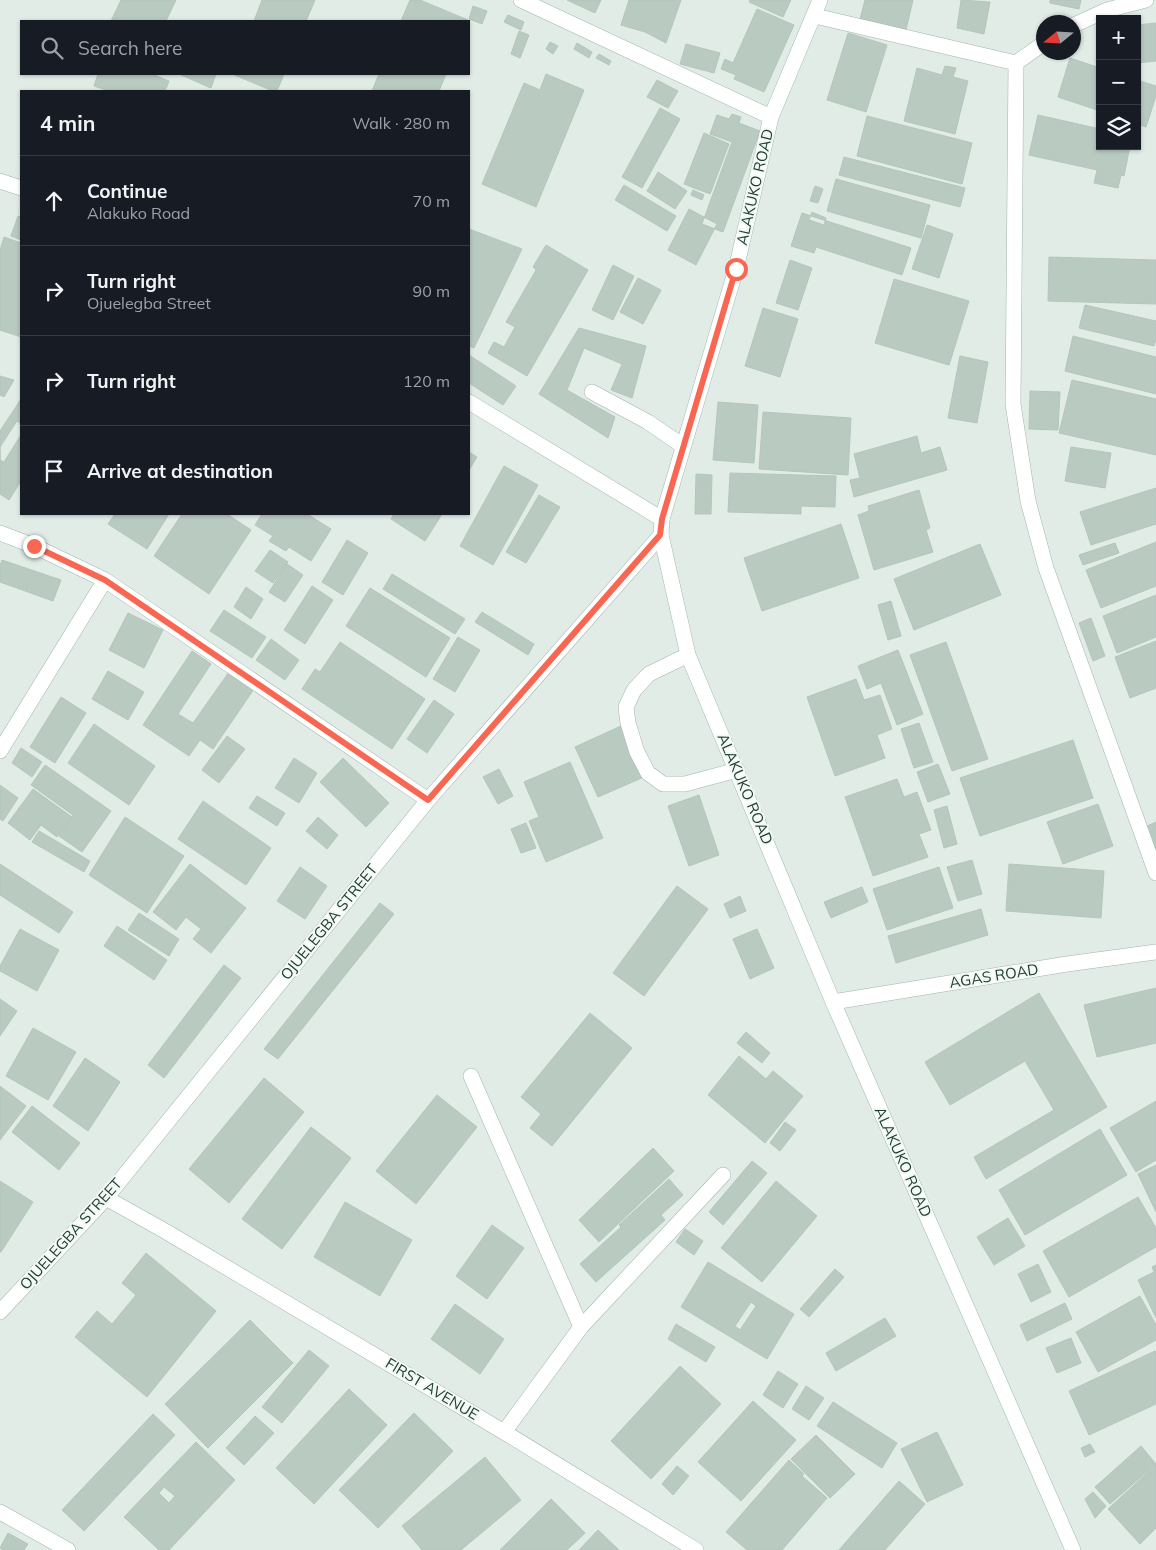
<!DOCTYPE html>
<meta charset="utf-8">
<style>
:root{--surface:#171b24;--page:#242831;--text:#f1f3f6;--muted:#9ea1a6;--line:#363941}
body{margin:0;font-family:Mulish,sans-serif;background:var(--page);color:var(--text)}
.controls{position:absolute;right:15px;top:15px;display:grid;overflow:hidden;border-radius:0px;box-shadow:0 1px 4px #0004}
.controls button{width:45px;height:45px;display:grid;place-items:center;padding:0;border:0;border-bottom:1px solid var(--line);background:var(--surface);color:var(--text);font:25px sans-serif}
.compass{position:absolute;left:1036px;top:15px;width:45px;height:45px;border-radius:50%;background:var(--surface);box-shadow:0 1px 4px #0004;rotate:252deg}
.stop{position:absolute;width:15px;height:15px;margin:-11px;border:4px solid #f96753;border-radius:50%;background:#fff}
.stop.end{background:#f96753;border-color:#fff;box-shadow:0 1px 5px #0008}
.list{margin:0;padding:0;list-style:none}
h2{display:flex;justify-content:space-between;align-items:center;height:65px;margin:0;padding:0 20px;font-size:21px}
h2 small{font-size:16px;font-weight:400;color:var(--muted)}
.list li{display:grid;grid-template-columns:32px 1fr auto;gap:15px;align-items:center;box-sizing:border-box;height:90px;padding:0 20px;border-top:1px solid var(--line)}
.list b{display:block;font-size:19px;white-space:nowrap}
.list p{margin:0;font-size:16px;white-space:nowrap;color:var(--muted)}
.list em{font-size:16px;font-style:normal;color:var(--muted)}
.icon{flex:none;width:28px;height:28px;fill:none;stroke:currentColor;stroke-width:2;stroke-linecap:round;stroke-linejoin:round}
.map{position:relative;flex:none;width:1156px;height:1550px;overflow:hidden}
.search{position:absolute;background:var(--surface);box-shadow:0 1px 4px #0004;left:20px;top:20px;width:450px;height:55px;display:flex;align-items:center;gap:12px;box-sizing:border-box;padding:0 18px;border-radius:0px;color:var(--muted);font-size:19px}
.panel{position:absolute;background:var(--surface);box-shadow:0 1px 4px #0004;left:20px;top:90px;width:450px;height:425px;border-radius:0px}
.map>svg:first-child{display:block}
.building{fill:#b9cac1;stroke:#b3c6bc;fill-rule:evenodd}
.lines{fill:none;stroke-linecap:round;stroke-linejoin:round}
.service-casing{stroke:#a3b4ac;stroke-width:16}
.minor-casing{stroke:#a3b4ac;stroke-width:16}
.secondary-casing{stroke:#9fb9ac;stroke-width:16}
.service{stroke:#fff;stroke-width:15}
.minor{stroke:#fff;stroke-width:15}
.secondary{stroke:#fff;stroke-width:15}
.route{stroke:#f96753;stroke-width:6}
.labels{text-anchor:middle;stroke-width:4;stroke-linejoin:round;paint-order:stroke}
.street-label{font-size:15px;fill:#203e32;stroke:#f2f9f4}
</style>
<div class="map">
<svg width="1156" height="1550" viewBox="0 0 1156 1550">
<rect width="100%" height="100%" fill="#e1ece6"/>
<path class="building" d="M121,0H176L166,21H111Z
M262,0H315L306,21H254Z
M410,0H420L468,20V21H401Z
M567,0H601L595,13Z
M629,0H681L666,43L645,32L621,25Z
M750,0H791L783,17L749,2Z
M865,0H913L906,30L860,19Z
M961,0L990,2L984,34L957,28Z
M1050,0H1081L1079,9L1050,3Z
M473,6L487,11L482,24L469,19Z
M757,9L794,25L764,92L734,79L736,75L721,69L725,59L733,63Z
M508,15L524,22L521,30L504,22Z
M1156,23V61L1137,63V25Z
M519,31L529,35L520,58L511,54Z
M848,33L887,45L866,112L827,100Z
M550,42L558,46L553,54L546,49Z
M577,43L592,52L589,58L574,49Z
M686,44L720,53L714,73L680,64Z
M599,54L611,61L609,65L596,58Z
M1070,58L1100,68V111L1058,97Z
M945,66L956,68L953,77L968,81L955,134L904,121L917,68L942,75Z
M98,74H152L169,81L165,91H109L94,86Z
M179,74H216L211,88Z
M232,74H284L277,91H273Z
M379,74H446L439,91H372Z
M546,74L584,90L536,207L482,184L524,83L540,90Z
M657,80L678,91L668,108L647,97Z
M1137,80L1156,86V96L1146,127L1137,124Z
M660,108L680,119L642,188L622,177Z
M732,114L741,117L739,123L760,131L723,232L702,224L732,142L710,134L717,115L729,119Z
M1038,115L1100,129V146H1130L1124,176L1121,175L1118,188L1094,183L1097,170L1029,155Z
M867,116L972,143L962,184L857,156Z
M704,133L729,144L710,194L684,184Z
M844,157L965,188L960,207L839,175Z
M658,172L687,191L675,209L647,191Z
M836,179L930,205L921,238L827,211Z
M624,185L676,216L667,231L615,200Z
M815,186L823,189L818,203L810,201Z
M693,190L704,195L702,200L691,195Z
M689,209L717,224L696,265L668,250Z
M812,212L826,218L824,225L809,220Z
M802,213L911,248L902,275L816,247L814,253L791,246Z
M18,216L21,217V240L11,236Z
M927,225L953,234L939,278L912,269Z
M469,229L522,249L474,348L469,346Z
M4,237L21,243V337L0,330V250Z
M546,245L588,270L527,376L488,353L494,342L504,347L515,327L506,322L536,270L533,267Z
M1049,257L1156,260V304L1048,301Z
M790,260L812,268L798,310L776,303Z
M613,265L634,276L613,320L592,310Z
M638,278L661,290L643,324L620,312Z
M894,279L969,301L949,365L875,343Z
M1085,305L1156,321V339L1154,346L1079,328Z
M763,308L798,319L780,377L745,366Z
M579,328L646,346L632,398L611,390L622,364L584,348L567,390L615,417L608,438L539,394Z
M1073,336L1156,357V394L1065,371Z
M469,355L516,386L503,405L469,383Z
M960,356L988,362L977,423L948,418Z
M0,376L14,380L4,397L0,395Z
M1072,380L1156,399V455L1059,433Z
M1030,391L1060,392L1058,430L1029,429Z
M21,399V435L4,462L0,460V431Z
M718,402L758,405L754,463L713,460Z
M763,412L851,418L848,475L759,469Z
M17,421L21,424V481L9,500L0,494V447Z
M917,436L921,453L940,447L947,470L854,497L850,480L860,478L854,454Z
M1071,447L1111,453L1105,488L1065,481Z
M469,452L477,457L469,470Z
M504,466L538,485L493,565L460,546Z
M730,473L836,476L835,507L801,506V514L728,512Z
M696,474L712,475L711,514H695Z
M1156,488V524L1091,545L1080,512Z
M919,490L930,528L926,530L933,552L874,570L858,515L869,511L868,506Z
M539,495L560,507L526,563L506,552Z
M115,514H169L147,549L108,524Z
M182,514H227L251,530L209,594L154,556Z
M262,514H307L331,529L311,561L289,547L286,551L269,541L273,536L255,525Z
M394,514H442L425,541L391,519Z
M841,524L859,578L762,611L744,558Z
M347,540L368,553L343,595L322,582Z
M1156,542V586L1101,608L1086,570Z
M1115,543L1119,553L1083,565L1079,555Z
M980,544L1001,595L914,630L894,579Z
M270,550L288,562L273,583L255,571Z
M2,560L61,580L53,601L0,582V566Z
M287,564L303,575L285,602L269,592Z
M392,574L465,619L455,634L383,589Z
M312,586L333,600L305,644L284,630Z
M246,587L263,599L251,619L234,607Z
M370,588L450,638L426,677L346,626Z
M1156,595V637L1117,653L1103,616Z
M891,601L901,636L888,640L878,605Z
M224,610L266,637L252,658L210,631Z
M482,612L534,644L528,655L475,622Z
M128,613L163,630L144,668L109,650Z
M1091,618L1105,656L1093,661L1079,623Z
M458,637L480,650L455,692L433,679Z
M271,639L299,660L285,680L256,660Z
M1156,641V688L1130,698L1115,657Z
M340,642L425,699L392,749L302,689L315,669L320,672Z
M946,642L988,759L952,771L910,655Z
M898,650L923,714L897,725L881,683L867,689L858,666Z
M192,651L211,664L178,714L193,723L229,672L254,689L213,749L200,740L189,756L143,725Z
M108,671L144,692L128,720L92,699Z
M856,679L864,700L880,695L892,729L877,735L885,758L835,776L807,697Z
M61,697L86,713L55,763L30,747Z
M434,700L454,714L427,753L407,739Z
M919,723L933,762L914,768L901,729Z
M94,724L155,766L129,805L68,763Z
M621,726L644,777L598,797L575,747Z
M227,736L245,749L219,783L202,770Z
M1073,740L1093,798L980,836L960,778Z
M21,748L42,762L32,777L12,763Z
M294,758L317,773L299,803L275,788Z
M343,758L389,803L366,827L320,782Z
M570,762L603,838L546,862L529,821L539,817L524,782Z
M938,764L950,794L928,802L917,772Z
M45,765L111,811L82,852L59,836L73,815L31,785Z
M499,769L513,796L498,804L483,777Z
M897,779L904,797L917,792L931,830L919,834L928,857L873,876L845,797Z
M0,785L18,798L3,821L0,819Z
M33,789L72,817L57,837L41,825L30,840L8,823Z
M699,795L719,855L689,866L668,806Z
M257,796L285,813L277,826L249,808Z
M203,801L271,848L246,885L178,839Z
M1098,804L1113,846L1063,864L1047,822Z
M947,806L957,844L944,848L934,810Z
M125,817L184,856L147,913L89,875Z
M318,817L338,835L327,849L306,831Z
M1156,822V853L1145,827Z
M526,823L536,848L521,853L511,829Z
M39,831L90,861L84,872L32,842Z
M972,860L982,894L958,901L947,867Z
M0,864L73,912L59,933L0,895Z
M190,864L246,908L211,953L193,939L201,929L186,917L176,930L153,912Z
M1009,864L1104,871L1101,918L1006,911Z
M300,867L327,886L305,919L277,901Z
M939,867L953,908L887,930L873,889Z
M677,886L708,909L644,996L613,973Z
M862,887L868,902L831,918L824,902Z
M740,896L746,911L730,918L724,904Z
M380,903L394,914L278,1059L264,1049Z
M981,909L988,935L896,963L888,936Z
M139,913L179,939L169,956L128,930Z
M117,926L167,960L154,980L104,946Z
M20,929L59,950L37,991L0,971V966Z
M757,929L774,968L750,979L733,939Z
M224,965L241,978L164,1078L148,1065Z
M1156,988V1043L1097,1057L1084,1005Z
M1039,993L1107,1107L986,1179L974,1157L1054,1110L1025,1061L950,1105L925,1062Z
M0,999L17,1011L0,1036Z
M590,1013L632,1048L552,1146L530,1128L541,1114L521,1097Z
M33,1028L76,1052L48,1100L6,1076Z
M746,1032L770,1053L762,1063L737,1043Z
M739,1056L766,1079L773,1071L803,1096L765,1143L708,1095Z
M85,1058L120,1082L88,1131L53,1106Z
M264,1078L304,1112L229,1203L189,1169Z
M0,1086L26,1106L0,1140Z
M437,1095L477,1127L416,1204L376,1171Z
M1156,1101V1160L1136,1172L1110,1128Z
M32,1106L80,1143L59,1170L12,1132Z
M785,1122L796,1130L780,1151L770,1143Z
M311,1127L351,1158L282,1249L242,1219Z
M1100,1129L1127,1175L1025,1235L999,1190Z
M653,1148L674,1171L599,1242L579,1220Z
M752,1161L767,1173L723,1225L709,1212Z
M1156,1165V1212L1138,1174Z
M669,1179L683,1195L661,1215L665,1220L596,1282L580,1264L621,1227L619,1225Z
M0,1181L33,1202L1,1252H0Z
M776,1181L817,1216L762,1282L721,1248Z
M1138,1197L1156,1228V1247L1069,1297L1043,1251Z
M345,1202L412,1240L380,1296L314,1257Z
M1008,1218L1025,1246L994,1265L977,1237Z
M492,1225L524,1248L487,1299L456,1276Z
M685,1229L703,1241L694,1255L676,1242Z
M146,1253L216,1311L147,1397L75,1337L97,1311L112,1324L136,1295L122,1283Z
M708,1262L794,1314L767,1359L681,1307ZM751,1302L756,1306L740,1330L735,1326Z
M1038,1264L1051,1292L1031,1302L1018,1274Z
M1156,1265V1318L1138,1280L1154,1272L1152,1267Z
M835,1269L844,1277L809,1317L800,1309Z
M1140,1296L1156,1325V1340L1098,1372L1076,1332Z
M1065,1303L1072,1319L1027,1341L1020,1325Z
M455,1304L504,1339L480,1374L431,1339Z
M885,1318L896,1336L836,1371L826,1353Z
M250,1320L293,1363L208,1448L165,1404Z
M676,1324L715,1347L706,1362L668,1339Z
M1071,1338L1081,1363L1057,1373L1046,1348Z
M309,1350L329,1366L282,1423L262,1407Z
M1155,1351L1156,1354V1404L1089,1435L1069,1391Z
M680,1366L721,1404L651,1479L611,1441Z
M778,1371L798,1384L783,1408L763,1395Z
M806,1386L824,1398L809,1420L792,1409Z
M349,1389L387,1425L314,1504L276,1468Z
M753,1401L796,1440L741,1501L698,1462Z
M833,1402L897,1443L882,1468L817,1426Z
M414,1413L453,1451L378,1528L339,1490Z
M153,1414L175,1435L84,1531L62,1510Z
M255,1416L274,1433L244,1465L226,1448Z
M937,1432L963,1485L927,1502L901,1449Z
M816,1435L855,1474L830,1498L791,1459Z
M196,1442L235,1480L169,1550H159L124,1517ZM164,1487L175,1496L169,1503L159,1493Z
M1090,1444L1095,1452L1085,1457L1081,1448Z
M1141,1446L1156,1464L1110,1504L1095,1487Z
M485,1457L521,1500L461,1550H422L402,1526Z
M789,1460L804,1474L802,1476L827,1498L782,1550H747L726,1532Z
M1156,1465V1528L1140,1544L1108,1509Z
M677,1466L689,1476L673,1495L662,1484Z
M899,1481L925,1504L885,1550H839Z
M1093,1492L1106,1506L1095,1518L1085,1499Z
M551,1499L585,1533L567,1550H500Z
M598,1530L619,1550H579Z
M8,1533L28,1544L24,1550H3L0,1548Z"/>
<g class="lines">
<defs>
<path id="service" d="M592,392L648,422L683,446
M688,655L649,674L634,690L626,707L628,723L637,752L648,773L663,784H685L737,770"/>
<path id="minor" d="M521,0L771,117
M815,16L1016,63
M1074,25L1107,10L1146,0
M1044,43L1016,63L1013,404L1028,501L1046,568L1156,873
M0,181L21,188
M469,402L662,519
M0,533L34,546L105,580L428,800
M0,751L105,580
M833,1002L1067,964L1156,952
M471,1076L581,1327
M106,1198L165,1231L504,1432L696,1550
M0,1312L106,1198L428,800L661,535
M504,1432L581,1327L723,1175
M0,1512L68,1550"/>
<path id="secondary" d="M820,0L771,117L736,269L662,519L661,535L688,655L833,1002L1073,1550"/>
</defs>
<use href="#service" class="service-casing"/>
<use href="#minor" class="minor-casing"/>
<use href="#secondary" class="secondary-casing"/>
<use href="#service" class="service"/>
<use href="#minor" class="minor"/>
<use href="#secondary" class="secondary"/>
</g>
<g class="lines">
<path class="route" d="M34,546L105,580L428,800L660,535L662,519L736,269"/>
</g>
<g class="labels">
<g class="street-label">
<text transform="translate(755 187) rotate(-77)" y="5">ALAKUKO ROAD</text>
<text transform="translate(745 789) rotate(67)" y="5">ALAKUKO ROAD</text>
<text transform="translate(329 922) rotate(-51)" y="5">OJUELEGBA STREET</text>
<text transform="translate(994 976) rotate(-9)" y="5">AGAS ROAD</text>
<text transform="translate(903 1162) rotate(66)" y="5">ALAKUKO ROAD</text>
<text transform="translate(71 1234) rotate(-48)" y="5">OJUELEGBA STREET</text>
<text transform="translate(432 1389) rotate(31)" y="5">FIRST AVENUE</text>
</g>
</g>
</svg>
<div class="controls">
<button>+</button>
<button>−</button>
<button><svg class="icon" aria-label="layers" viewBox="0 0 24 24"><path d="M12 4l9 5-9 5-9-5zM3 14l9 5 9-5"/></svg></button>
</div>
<svg class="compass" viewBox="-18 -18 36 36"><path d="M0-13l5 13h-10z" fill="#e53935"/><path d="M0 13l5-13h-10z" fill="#9ea1a6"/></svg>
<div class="stop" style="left:736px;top:269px"></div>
<div class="stop end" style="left:34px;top:546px"></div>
<div class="search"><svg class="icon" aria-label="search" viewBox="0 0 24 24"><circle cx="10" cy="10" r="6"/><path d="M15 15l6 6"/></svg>Search here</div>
<section class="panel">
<h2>4 min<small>Walk · 280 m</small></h2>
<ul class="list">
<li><svg class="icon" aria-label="ahead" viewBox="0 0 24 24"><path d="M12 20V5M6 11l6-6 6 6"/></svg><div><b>Continue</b><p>Alakuko Road</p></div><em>70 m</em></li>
<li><svg class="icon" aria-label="right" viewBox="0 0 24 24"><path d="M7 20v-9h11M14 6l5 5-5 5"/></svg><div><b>Turn right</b><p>Ojuelegba Street</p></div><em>90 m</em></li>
<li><svg class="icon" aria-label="right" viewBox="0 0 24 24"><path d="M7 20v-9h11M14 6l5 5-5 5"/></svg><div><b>Turn right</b></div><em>120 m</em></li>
<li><svg class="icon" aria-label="arrive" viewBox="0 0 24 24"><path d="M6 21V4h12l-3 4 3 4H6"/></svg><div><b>Arrive at destination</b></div></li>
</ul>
</section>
</div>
